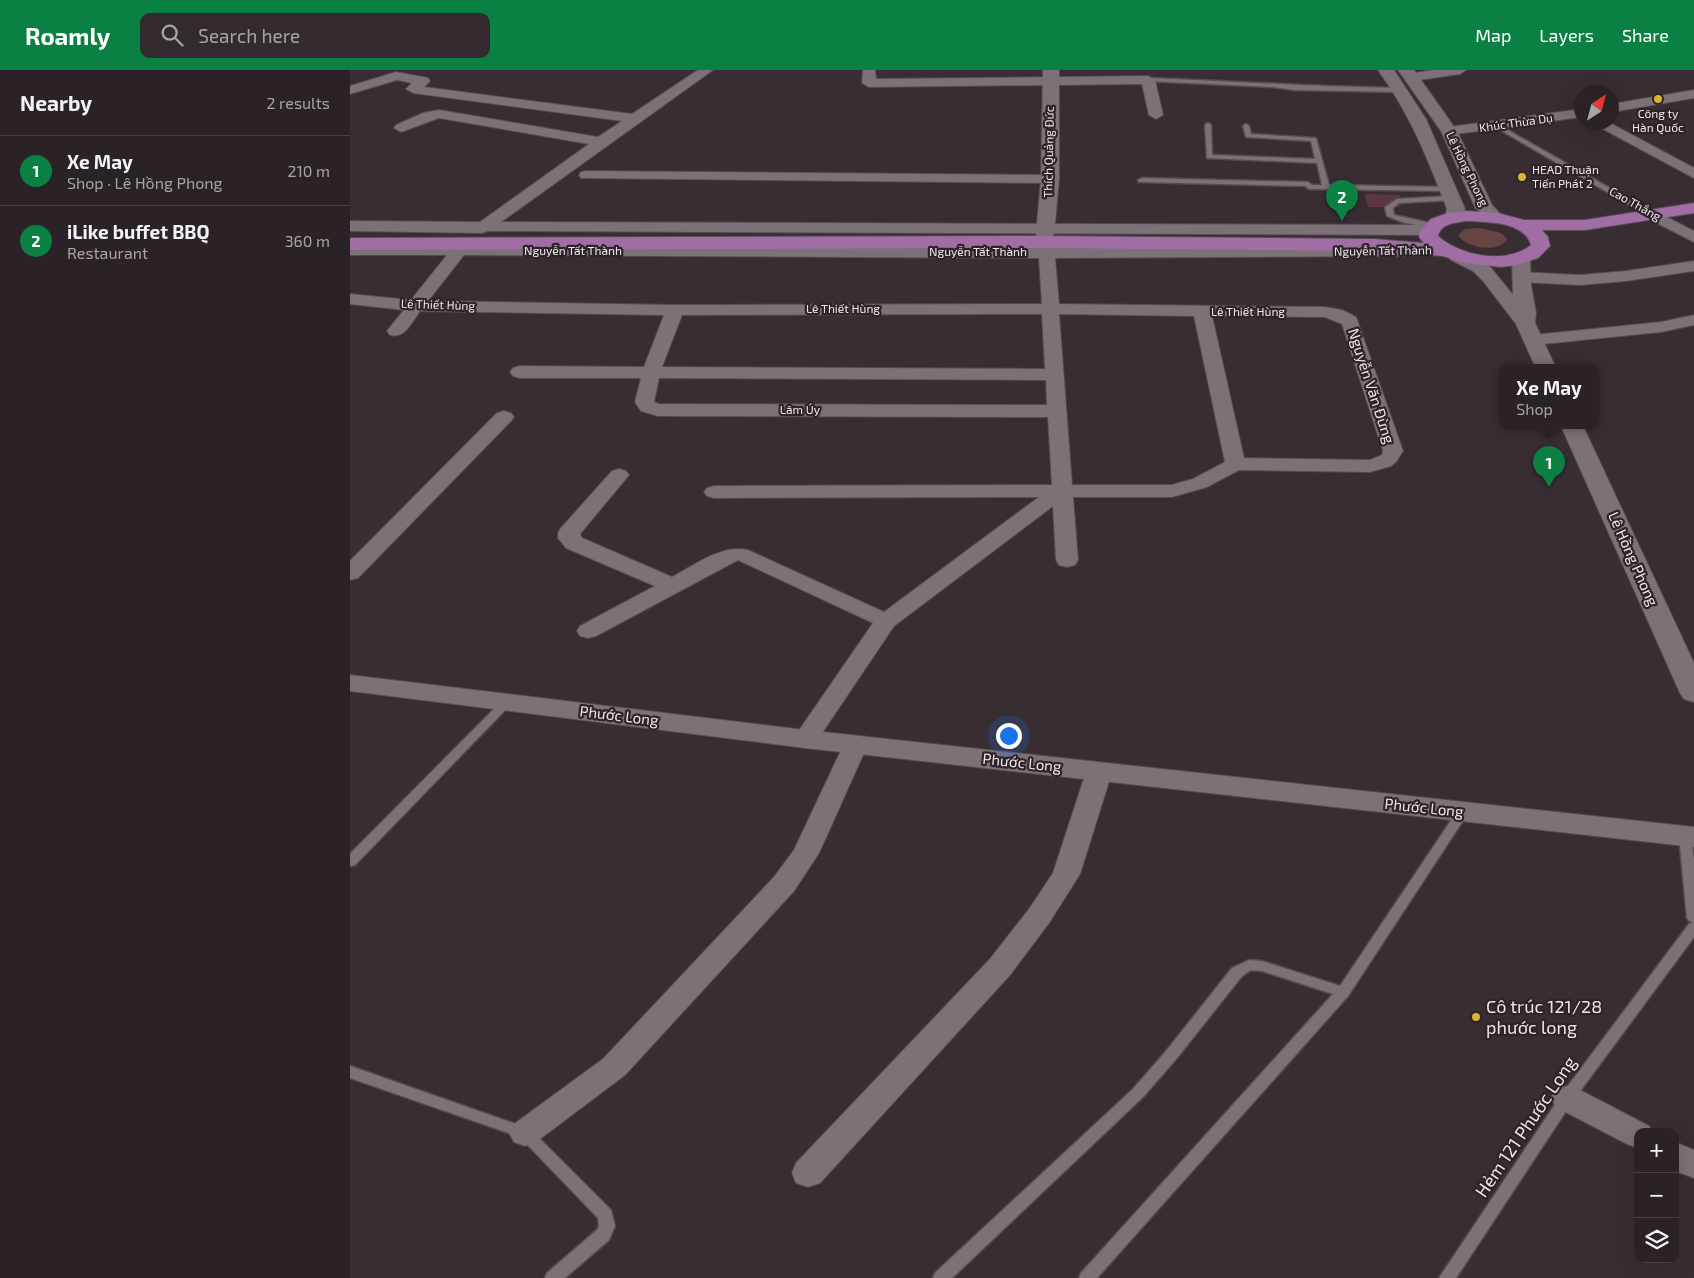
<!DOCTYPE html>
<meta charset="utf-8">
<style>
:root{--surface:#2a2226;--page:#322a2e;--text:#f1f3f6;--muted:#a5a4a7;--line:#463f43;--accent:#0b8043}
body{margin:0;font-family:"Exo 2",sans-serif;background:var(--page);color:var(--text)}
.controls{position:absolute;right:15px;bottom:15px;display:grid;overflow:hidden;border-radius:10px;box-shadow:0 5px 20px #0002}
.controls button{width:45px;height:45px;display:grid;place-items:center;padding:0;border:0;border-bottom:1px solid var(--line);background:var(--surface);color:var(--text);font:25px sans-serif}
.compass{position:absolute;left:1224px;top:15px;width:45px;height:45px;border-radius:50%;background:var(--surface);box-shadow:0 5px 20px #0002;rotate:36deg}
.you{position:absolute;left:658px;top:665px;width:18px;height:18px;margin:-12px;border:4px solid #fff;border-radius:50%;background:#1a73e8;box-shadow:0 0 0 8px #1a73e833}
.badge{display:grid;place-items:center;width:32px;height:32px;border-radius:50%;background:var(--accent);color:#fff;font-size:16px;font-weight:700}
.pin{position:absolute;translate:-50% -41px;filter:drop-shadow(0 1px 2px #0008)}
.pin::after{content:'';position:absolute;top:26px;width:18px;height:15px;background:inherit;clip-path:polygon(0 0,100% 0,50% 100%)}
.popup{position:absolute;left:1149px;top:294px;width:100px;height:65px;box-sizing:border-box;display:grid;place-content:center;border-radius:10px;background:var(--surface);filter:drop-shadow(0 1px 4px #0005);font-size:16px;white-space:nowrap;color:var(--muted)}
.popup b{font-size:19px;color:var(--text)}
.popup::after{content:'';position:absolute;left:50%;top:100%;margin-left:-10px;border:10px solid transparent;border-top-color:var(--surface)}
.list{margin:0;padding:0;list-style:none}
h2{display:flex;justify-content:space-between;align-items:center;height:65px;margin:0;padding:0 20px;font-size:21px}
h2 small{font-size:16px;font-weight:400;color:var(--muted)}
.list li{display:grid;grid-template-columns:32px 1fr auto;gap:15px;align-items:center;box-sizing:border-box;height:70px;padding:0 20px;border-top:1px solid var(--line)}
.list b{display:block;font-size:19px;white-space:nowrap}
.list p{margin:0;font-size:16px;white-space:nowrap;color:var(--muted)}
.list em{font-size:16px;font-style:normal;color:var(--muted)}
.icon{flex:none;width:28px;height:28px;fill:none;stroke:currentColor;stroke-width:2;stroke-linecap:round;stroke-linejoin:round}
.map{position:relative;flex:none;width:1344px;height:1208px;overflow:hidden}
header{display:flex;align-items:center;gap:30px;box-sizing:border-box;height:70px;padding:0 25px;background:var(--accent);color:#fff}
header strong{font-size:24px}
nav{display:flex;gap:28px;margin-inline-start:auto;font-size:18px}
.search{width:350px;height:45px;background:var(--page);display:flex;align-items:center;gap:12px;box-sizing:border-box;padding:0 18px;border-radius:10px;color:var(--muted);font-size:19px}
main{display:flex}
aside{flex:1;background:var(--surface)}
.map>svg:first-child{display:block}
.green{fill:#664441}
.building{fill:#5e3640}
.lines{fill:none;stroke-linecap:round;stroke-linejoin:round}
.lane-casing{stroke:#554b51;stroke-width:3}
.street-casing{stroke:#554b51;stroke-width:2}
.secondary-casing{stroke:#554b51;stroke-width:2}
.primary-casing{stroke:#554b51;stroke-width:2}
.lane{fill:#7d7178;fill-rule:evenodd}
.street{fill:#7d7178;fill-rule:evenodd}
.secondary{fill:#7d7178;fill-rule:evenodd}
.primary{fill:#a06ea4;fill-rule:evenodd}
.poi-dot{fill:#dcb233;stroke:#2e2329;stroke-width:2}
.labels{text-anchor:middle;stroke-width:4.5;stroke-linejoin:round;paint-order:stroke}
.far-poi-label{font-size:12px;fill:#ede6ea;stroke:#2e2329}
.far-street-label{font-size:12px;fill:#ede6ea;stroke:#2e2329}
.street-label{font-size:15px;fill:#ede6ea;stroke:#2e2329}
.near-poi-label{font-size:18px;fill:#ede6ea;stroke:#2e2329;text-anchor:start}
.near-street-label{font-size:18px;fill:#ede6ea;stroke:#2e2329}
</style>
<header>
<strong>Roamly</strong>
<div class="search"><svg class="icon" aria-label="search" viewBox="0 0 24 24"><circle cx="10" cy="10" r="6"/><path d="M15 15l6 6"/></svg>Search here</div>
<nav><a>Map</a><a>Layers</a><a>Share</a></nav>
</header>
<main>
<aside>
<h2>Nearby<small>2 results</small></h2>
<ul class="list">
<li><span class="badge">1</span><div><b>Xe May</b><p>Shop · Lê Hồng Phong</p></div><em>210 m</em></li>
<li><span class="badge">2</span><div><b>iLike buffet BBQ</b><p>Restaurant</p></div><em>360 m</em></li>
</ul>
</aside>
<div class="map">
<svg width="1344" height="1208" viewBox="0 0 1344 1208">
<rect width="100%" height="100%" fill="#382d33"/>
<path class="green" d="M1130,158L1151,163L1157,169C1149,184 1115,178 1108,165L1115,159Z"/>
<path class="building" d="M1015,124L1050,125L1053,135L1047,137H1018Z"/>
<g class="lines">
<defs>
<path id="lane" d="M798,8C882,11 966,17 1050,18L1053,20L1050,22L944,20L923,17L796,11L795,10Z
M858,53L861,55L862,85L965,89L961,71L896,67L893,56L896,54L899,56L901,64L966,68L979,115L1098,117L1102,119L1098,121L959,119L955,116L789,112L788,110L792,108L958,112L962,115H972L967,93L857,88L855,55Z
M1145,55H1149L1307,145L1300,147L1145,57Z
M1101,126L1105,128L1104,130L1049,133L1043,138L1044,145L1085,154V158L1055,153L1037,146L1035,137L1047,129Z
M156,629L160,631L162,633L160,635L5,795L0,796V784L152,631Z
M1112,739L1116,740L1118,743L998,926L747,1208H729L731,1203L983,924L912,901L901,900L892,906L827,988L793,1027L602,1208H583L585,1203L783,1019L817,980L882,898L899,890L912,891L990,916L1108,740Z
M1335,762L1339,763L1341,766L1344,790V867L1222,1032L1106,1208H1089L1212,1024L1339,854L1343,852L1339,851L1337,848L1329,766L1331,763Z
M0,996L180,1059L261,1140L265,1156L259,1170L215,1208H195L197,1203L247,1160L249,1156L248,1148L170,1067L0,1008Z"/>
<path id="street" d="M348,0H363L151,152L1079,155L1085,157L1087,160L1085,163L1079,165L138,161L132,163L0,161V151L130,152L239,74L89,48L51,62L44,58L46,55L73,43L89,40L248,67L272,51L63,23L56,19L62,13L47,10L0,24V16L46,2L78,8L80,11L74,17L282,44Z
M513,0H525L526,9L798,6L805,10L813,45L806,49L799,45L792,14L519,17L512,13Z
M1083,0H1116L1110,4L1062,11L1055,7L1057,4Z
M1344,20V28L1262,42V34Z
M1232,39V47L1099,65L1092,61L1099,57Z
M1240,52H1258L1344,98V108Z
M236,101L700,105L705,106L707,109L705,112L700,113L231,108L229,105L231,102Z
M1303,140L1344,161V172L1297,148L1295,145L1297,142Z
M696,167L702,169L704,178H1074L1076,181L1074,184L1068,186L705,188L709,234L975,237L992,240L1006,247L1053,381L1046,392L1041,396L1020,402L889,400L857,417L822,427H723L728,490L725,495L717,497L709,495L706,490L703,436L544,556L464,675L455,677L446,675L443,669L523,553L388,490L246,566L238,568L230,566L227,561L230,556L305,516L216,478L208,468V463L211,458L262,401L269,399L276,401L279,405L230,464L232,468L322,507C345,495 371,474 398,480L534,542L689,427L364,428L357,426L354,422L357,418L364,416L702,415L698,347L308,346L291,341L285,332L291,308H169L163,306L160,302L163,298L169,296L294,297L314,245L70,241C62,252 55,269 40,265L37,261L54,240L0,234V224L61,230L97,185H0V175L104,176C109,170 112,169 120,171L122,174L121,176L688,178V172L690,169ZM114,185L689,188L692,234L325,235L78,231ZM692,244L695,299L312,297L332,245ZM709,244L844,246L875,392L843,409L821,415H722ZM862,246L975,247L992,254L1033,381L1032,385L1020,390L894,388ZM309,308L696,310L697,335L309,334L304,332Z
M1344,191V201L1276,211L1230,215L1171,212L1165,211L1163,207L1165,203L1171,202L1230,205L1276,201Z
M1344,245V255L1311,262L1183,275L1177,274L1174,270L1177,266L1183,265L1311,252Z
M154,341L161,343L164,347L161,351L8,508L0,510V491L147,343Z
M506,666L515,668L518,674L469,783L444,821L275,1005L186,1072L175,1076L164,1072L159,1063L164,1054L253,989L424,807L444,780L494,674L497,668Z
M749,694L758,696L762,702L730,804L699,853L660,905L470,1113L458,1117L446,1113L442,1103L446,1093L640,889L679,839L703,803L736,702L740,696Z
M1217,1016L1228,1019L1299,1056L1302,1062H1288V1078L1277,1074L1206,1037L1201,1028L1206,1019Z
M1325,1072L1344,1080V1108L1325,1101Z"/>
<path id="secondary" d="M693,0H709V109L704,164L702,168L695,170L688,168L686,164L691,109Z
M1028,0H1044L1076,49L1115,139L1109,152L1103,153L1097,152L1094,148L1097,139C1077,87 1061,46 1028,0Z
M1048,0H1064L1107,61L1142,135L1154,148L1151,152L1145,153L1139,152L1125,137L1091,61Z
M1108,180L1137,193L1163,225L1162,188L1164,184L1171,182L1178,184L1180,188L1181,215L1186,243L1185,253L1206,298H1186L1166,254L1133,211L1123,201L1101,190L1099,186L1101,182Z
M1211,356H1233L1344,593V632L1334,629L1330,623Z
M0,605L455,660L1344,757V777L455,678L0,621Z"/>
<path id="primary" d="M1344,133V143L1235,160H1192L1198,167L1200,176L1188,188L1167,195L1151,197L1116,193L1092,186L1024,181L696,178L0,180V168L696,166L1024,169L1074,173L1069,167L1070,161L1081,149L1098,143L1116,141L1148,143L1174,150H1235ZM1116,151C1136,152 1174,151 1181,175C1157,195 1110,186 1088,166C1091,153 1105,153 1116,151Z"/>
</defs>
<use href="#lane" class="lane-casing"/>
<use href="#street" class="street-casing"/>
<use href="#secondary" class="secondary-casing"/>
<use href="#primary" class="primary-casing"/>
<use href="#lane" class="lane"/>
<use href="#street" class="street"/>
<use href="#secondary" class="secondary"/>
<use href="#primary" class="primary"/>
</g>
<g class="poi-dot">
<circle cx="1308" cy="29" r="5"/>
<circle cx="1172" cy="107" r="5"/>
<circle cx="1126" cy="947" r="5"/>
</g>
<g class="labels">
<g class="far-poi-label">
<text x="1308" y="48">Công ty<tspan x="1308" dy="14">Hàn Quốc</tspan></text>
<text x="1182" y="104" text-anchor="start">HEAD Thuận<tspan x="1182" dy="14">Tiến Phát 2</tspan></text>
</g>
<g class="far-street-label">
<text transform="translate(1166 53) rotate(-8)" y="4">Khúc Thừa Dụ</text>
<text transform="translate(699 82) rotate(-89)" y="4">Thích Quảng Đức</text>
<text transform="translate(1117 99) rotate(64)" y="4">Lê Hồng Phong</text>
<text transform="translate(1285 134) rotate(29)" y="4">Cao Thắng</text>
<text x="223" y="185">Nguyễn Tất Thành</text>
<text transform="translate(1033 181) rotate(-1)" y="4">Nguyễn Tất Thành</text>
<text x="628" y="186">Nguyễn Tất Thành</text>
<text transform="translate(88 235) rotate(2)" y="4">Lê Thiết Hùng</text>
<text x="493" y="243">Lê Thiết Hùng</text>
<text x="898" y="246">Lê Thiết Hùng</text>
<text x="450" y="344">Lâm Úy</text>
</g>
<g class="street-label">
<text transform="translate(1021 316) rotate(72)" y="5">Nguyễn Văn Đừng</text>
<text transform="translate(1283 489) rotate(66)" y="5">Lê Hồng Phong</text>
<text transform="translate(269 646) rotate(7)" y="5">Phước Long</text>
<text transform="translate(672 693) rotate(6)" y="5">Phước Long</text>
<text transform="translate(1074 738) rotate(6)" y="5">Phước Long</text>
</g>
<g class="near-poi-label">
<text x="1136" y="943">Cô trúc 121/28<tspan x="1136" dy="21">phước long</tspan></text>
</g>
<g class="near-street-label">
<text transform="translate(1176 1057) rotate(-56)" y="6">Hẻm 121 Phước Long</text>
</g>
</g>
</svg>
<div class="controls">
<button>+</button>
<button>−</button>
<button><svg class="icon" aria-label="layers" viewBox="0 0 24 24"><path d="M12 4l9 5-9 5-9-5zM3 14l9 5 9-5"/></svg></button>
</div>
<svg class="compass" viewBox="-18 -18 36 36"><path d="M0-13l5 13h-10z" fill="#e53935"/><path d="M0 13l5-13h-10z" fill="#a5a4a7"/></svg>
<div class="you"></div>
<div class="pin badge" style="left:1199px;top:417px">1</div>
<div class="popup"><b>Xe May</b>Shop</div>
<div class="pin badge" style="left:992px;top:151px">2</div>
</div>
</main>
